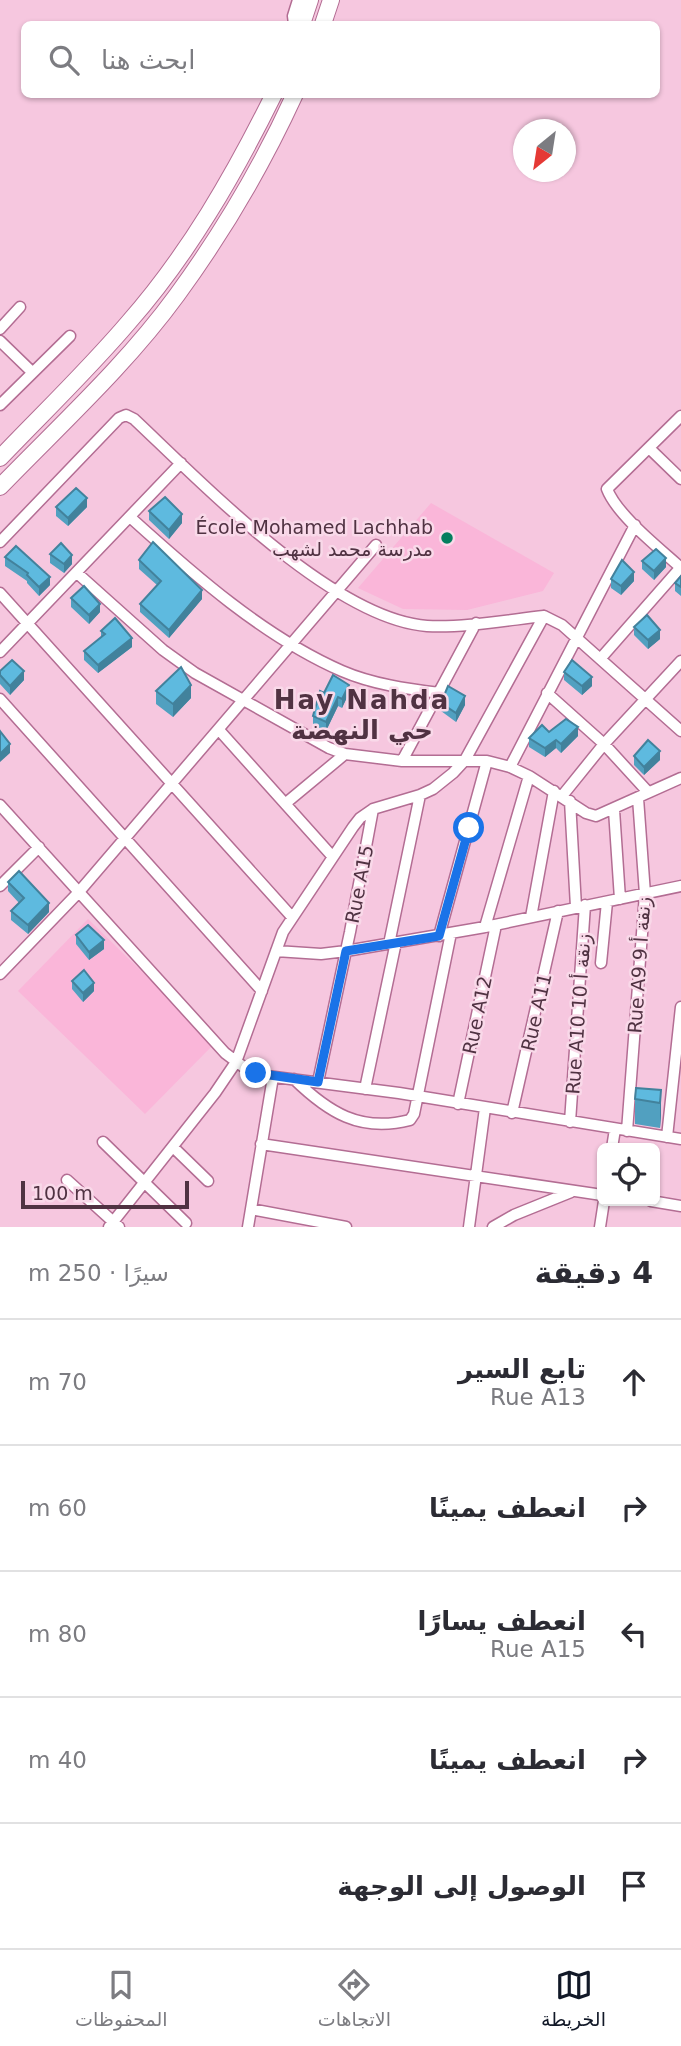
<!DOCTYPE html>
<html lang="ar">
<meta charset="utf-8">
<style>
:root{--surface:#fff;--page:#f7f7f7;--text:#2b2b33;--muted:#7c7c81;--line:#e1e1e2;--accent:#111827}
body{margin:0;font-family:"DejaVu Sans","Noto Sans Arabic",sans-serif;background:var(--page);color:var(--text);direction:rtl}
.controls{position:absolute;right:21px;bottom:21px;display:grid;overflow:hidden;border-radius:10px;box-shadow:0 2px 5px #0004}
.controls button{width:63px;height:63px;display:grid;place-items:center;padding:0;border:0;border-bottom:2px solid var(--line);background:var(--surface);color:var(--text);font:35px sans-serif}
.compass{position:absolute;left:513px;top:119px;width:63px;height:63px;border-radius:50%;background:var(--surface);box-shadow:0 2px 5px #0004;rotate:210deg}
.scale{position:absolute;left:21px;bottom:18px;width:168px;box-sizing:border-box;padding-left:7px;border:4px solid #503242;border-top:0;font-size:19px;line-height:24px;white-space:nowrap;color:#503242;-webkit-text-stroke:5px #f9d9e9;paint-order:stroke}
.stop{position:absolute;width:21px;height:21px;margin:-16px;border:5px solid #1a73e8;border-radius:50%;background:#fff}
.stop.end{background:#1a73e8;border-color:#fff;box-shadow:0 2px 7px #0008}
.list{margin:0;padding:0;list-style:none}
h2{display:flex;justify-content:space-between;align-items:center;height:91px;margin:0;padding:0 28px;font-size:30px}
h2 small{font-size:23px;font-weight:400;color:var(--muted)}
.list li{display:grid;grid-template-columns:46px 1fr auto;gap:21px;align-items:center;box-sizing:border-box;height:126px;padding:0 28px;border-top:2px solid var(--line)}
.list b{display:block;font-size:26px;white-space:nowrap}
.list p{margin:0;font-size:23px;white-space:nowrap;color:var(--muted)}
.list em{font-size:23px;font-style:normal;color:var(--muted)}
.icon{flex:none;width:38px;height:38px;fill:none;stroke:currentColor;stroke-width:2;stroke-linecap:round;stroke-linejoin:round}
.map{position:relative;flex:none;width:681px;height:1227px;overflow:hidden;direction:ltr}
.search{position:absolute;background:var(--surface);box-shadow:0 2px 5px #0004;left:21px;right:21px;top:21px;height:77px;display:flex;align-items:center;gap:18px;box-sizing:border-box;padding:0 24px;border-radius:10px;color:var(--muted);font-size:26px}
.sheet{height:721px;background:var(--surface)}
nav{display:flex;justify-content:space-around;align-items:center;box-sizing:border-box;height:98px;border-top:2px solid var(--line);background:var(--surface);font-size:19px;color:var(--muted)}
nav a{display:grid;justify-items:center;gap:4px}
nav .on{color:var(--accent)}
.map>svg:first-child{display:block}
.built{fill:#fab6d9}
.lines{fill:none;stroke-linecap:round;stroke-linejoin:round}
.minor-casing{stroke:#b36d93;stroke-width:13}
.highway-casing{stroke:#b36d93;stroke-width:18}
.minor{stroke:#fff;stroke-width:10}
.highway{stroke:#fff;stroke-width:16}
.wall{fill:#51a0c0}
.shaded-wall{fill:#42829c}
.building{fill:#5ebadf;stroke:#42829c;stroke-width:2}
.route{stroke:#1a73e8;stroke-width:9}
.poi-dot{fill:#037f5e;stroke:#f9d9e9;stroke-width:2.5}
.labels{text-anchor:middle;stroke-width:5;stroke-linejoin:round;paint-order:stroke}
.poi-label{font-size:19px;fill:#503242;stroke:#f9d9e9;text-anchor:end}
.street-label{font-size:19px;fill:#503242;stroke:#f9d9e9}
.district-label{font-size:26px;font-weight:bold;letter-spacing:2px;fill:#503242;stroke:#f9d9e9}
</style>
<div class="map">
<svg width="681" height="1227" viewBox="0 0 681 1227">
<rect width="100%" height="100%" fill="#f6c7df"/>
<path class="built" d="M431,503L554,573L543,591L467,610L403,609L358,588Z
M88,919L215,1043L145,1114L18,991Z"/>
<g class="lines">
<defs>
<path id="minor" d="M294,24L293,16L298,0
M0,329L20,307
M0,341L32,372
M0,405L70,336
M649,448L681,479
M131,518C193,574 264,637 342,671C372,684 407,689 440,693
M0,542L119,418L126,415L134,419C202,483 333,619 427,626C463,628 508,620 544,616L562,625L681,731
M680,567C659,548 617,515 607,489L681,416
M77,573L163,650L195,673L329,748L345,754L402,761H487L510,767L529,776L586,813L596,816L681,778
M0,593L292,917
M0,652L181,463
M601,658L681,567
M547,693L604,744L648,792
M0,699L262,991
M219,730L332,856
M402,761L476,623
M510,767L635,525
M562,796L604,744L681,661
M570,801L576,907
M286,803L345,754
M0,805L225,1053L245,1068L267,1076L399,1093L681,1139
M614,810L620,899
M0,886L39,847
M531,917L554,791
M485,927L529,776
M439,936L487,761
M389,944L420,795
M276,951L321,954L346,951L485,927L681,886
M601,963L607,902
M0,974L78,893L376,545
M294,1079C328,1112 360,1133 410,1120L414,1114L451,933
M318,1082L350,932L373,809
M365,1089L396,942
M458,1104L496,925
M512,1113L558,911
M570,1122L585,905
M627,1131L645,894L638,798
M667,1137L681,1007
M103,1142L186,1223
M261,1144L602,1195
M173,1147L208,1181
M612,1148L615,1129
M67,1180L119,1227
M651,1201L681,1206
M251,1209L346,1227
M109,1227L215,1093L236,1062L283,932L353,827L360,818L373,809L420,795L433,789L453,773L465,760L544,616
M248,1227L273,1077
M469,1227L485,1108
M493,1227L514,1215L571,1192
M600,1227L604,1201"/>
<path id="highway" d="M302,24L310,0
M323,24L331,0
M0,458C43,413 88,370 128,323C188,255 234,175 274,94
M0,487C60,425 126,365 177,295C223,232 262,166 295,94"/>
</defs>
<use href="#minor" class="minor-casing"/>
<use href="#highway" class="highway-casing"/>
<use href="#minor" class="minor"/>
<use href="#highway" class="highway"/>
</g>
<path class="wall" d="M56,507H87L68,526L56,516Z
M149,511L182,523L169,539L149,520Z
M50,554L72,564L64,573L50,563Z
M5,557L50,585L39,596L27,583V581L5,566Z
M139,560L202,599L169,638L140,612V604L157,585L139,569Z
M642,561L666,567L654,580L642,569Z
M681,576V596L675,591V583Z
M611,579L634,581L621,595L611,588Z
M71,598L100,612L89,624L71,607Z
M634,627L660,639L648,649L634,635Z
M101,631L132,647L98,673L84,660V651L101,637Z
M0,671L24,680L10,695L0,684Z
M564,672L592,686L582,695L564,680Z
M156,691L191,698L173,717L156,704Z
M324,693H349L342,708L338,706L326,731L313,725V716Z
M441,703L465,705L456,722L441,711Z
M578,736L561,753L556,748L545,757L529,747V738Z
M634,756L660,760L644,775L634,765Z
M8,882L49,912L28,934L11,920V911L19,903L8,891Z
M76,935L104,949L89,960L76,944Z
M72,981L94,991L83,1002L72,989Z
M661,1090V1115L660,1128L635,1124V1099Z"/>
<path class="shaded-wall" d="M87,498V507L68,526V518Z
M182,514V523L169,539V530Z
M72,555V564L64,573V564Z
M666,558V567L654,580V571Z
M634,572V581L621,595V586Z
M50,577V585L39,596V587Z
M202,590V599L169,638V630Z
M100,604V612L89,624V615Z
M660,630V639L648,649V640Z
M132,638V647L98,673V665Z
M24,671V680L10,695V686Z
M592,677V686L582,695V686Z
M191,685V698L173,717V704Z
M349,685V693L342,708V699Z
M465,696V705L456,722V713Z
M338,697V706L326,731V722Z
M578,727V736L561,753V744Z
M556,740V748L545,757V748Z
M10,744V753L0,762V754Z
M660,751V760L644,775V767Z
M49,903V912L28,934V925Z
M104,940V949L89,960V952Z
M94,983V991L83,1002V993Z
M661,1090V1115L660,1128V1103Z"/>
<path class="building" d="M76,488L87,498L68,518L56,507Z
M165,497L182,514L169,530L149,511Z
M153,542L202,590L169,630L140,604L161,581L139,560Z
M61,543L72,555L64,564L50,554Z
M16,546L50,577L39,587L27,575L28,573L5,557Z
M656,549L666,558L654,571L642,561Z
M622,560L634,572L621,586L611,579Z
M681,576V587L675,583Z
M84,586L100,604L89,615L71,598Z
M647,615L660,630L648,640L634,627Z
M115,618L132,638L98,665L84,651L105,634L101,631Z
M12,660L24,671L10,686L0,675V671Z
M572,660L592,677L582,686L564,672Z
M181,667L191,685L173,704L156,691Z
M333,675L349,685L342,699L338,697L326,722L313,716L320,691L324,693Z
M448,686L465,696L456,713L441,703Z
M566,719L578,727L561,744L556,740L545,748L529,738L542,725L549,732Z
M0,731L10,744L0,754Z
M648,740L660,751L644,767L634,756Z
M19,871L49,903L28,925L11,911L24,898L8,882Z
M88,925L104,940L89,952L76,935Z
M84,970L94,983L83,993L72,981Z
M636,1088L661,1090L660,1103L635,1099Z"/>
<g class="lines">
<path class="route" d="M256,1073L318,1082L346,951L439,936L469,828"/>
</g>
<circle class="poi-dot" cx="447" cy="538" r="7"/>
<g class="labels">
<g class="poi-label">
<text x="433" y="534">École Mohamed Lachhab<tspan x="433" dy="22">مدرسة محمد لشهب</tspan></text>
</g>
<g class="street-label">
<text transform="translate(359 884) rotate(-79)" y="7">Rue A15</text>
<text transform="translate(639 965) rotate(-86)" y="7">Rue A9 زنقة أ 9</text>
<text transform="translate(536 1012) rotate(-77)" y="7">Rue A11</text>
<text transform="translate(578 1014) rotate(-86)" y="7">Rue A10 زنقة أ 10</text>
<text transform="translate(477 1015) rotate(-78)" y="7">Rue A12</text>
</g>
<g class="district-label">
<text x="362" y="709">Hay Nahda<tspan x="362" dy="30">حي النهضة</tspan></text>
</g>
</g>
</svg>
<div class="controls">
<button><svg class="icon" aria-label="locate" viewBox="0 0 24 24"><circle cx="12" cy="12" r="6"/><path d="M12 2v4M12 18v4M2 12h4M18 12h4"/></svg></button>
</div>
<svg class="compass" viewBox="-18 -18 36 36"><path d="M0-13l5 13h-10z" fill="#e53935"/><path d="M0 13l5-13h-10z" fill="#7c7c81"/></svg>
<div class="scale">100 m</div>
<div class="stop" style="left:469px;top:828px"></div>
<div class="stop end" style="left:256px;top:1073px"></div>
<div class="search"><svg class="icon" aria-label="search" viewBox="0 0 24 24"><circle cx="10" cy="10" r="6"/><path d="M15 15l6 6"/></svg>ابحث هنا</div>
</div>
<section class="sheet">
<h2>4 دقيقة<small>سيرًا · 250 m</small></h2>
<ul class="list">
<li><svg class="icon" aria-label="ahead" viewBox="0 0 24 24"><path d="M12 20V5M6 11l6-6 6 6"/></svg><div><b>تابع السير</b><p>Rue A13</p></div><em>70 m</em></li>
<li><svg class="icon" aria-label="right" viewBox="0 0 24 24"><path d="M7 20v-9h11M14 6l5 5-5 5"/></svg><div><b>انعطف يمينًا</b></div><em>60 m</em></li>
<li><svg class="icon" aria-label="left" viewBox="0 0 24 24"><path d="M17 20v-9H6M10 6l-5 5 5 5"/></svg><div><b>انعطف يسارًا</b><p>Rue A15</p></div><em>80 m</em></li>
<li><svg class="icon" aria-label="right" viewBox="0 0 24 24"><path d="M7 20v-9h11M14 6l5 5-5 5"/></svg><div><b>انعطف يمينًا</b></div><em>40 m</em></li>
<li><svg class="icon" aria-label="arrive" viewBox="0 0 24 24"><path d="M6 21V4h12l-3 4 3 4H6"/></svg><div><b>الوصول إلى الوجهة</b></div></li>
</ul>
</section>
<nav>
<a class="on"><svg class="icon" aria-label="map" viewBox="0 0 24 24"><path d="M3 6l6-2 6 2 6-2v14l-6 2-6-2-6 2zM9 4v14M15 6v14"/></svg>الخريطة</a>
<a><svg class="icon" aria-label="directions" viewBox="0 0 24 24"><path d="M12 3l9 9-9 9-9-9zM9 14v-3h6M13 9l2 2-2 2"/></svg>الاتجاهات</a>
<a><svg class="icon" aria-label="saved" viewBox="0 0 24 24"><path d="M7 4h10v16l-5-4-5 4z"/></svg>المحفوظات</a>
</nav>
